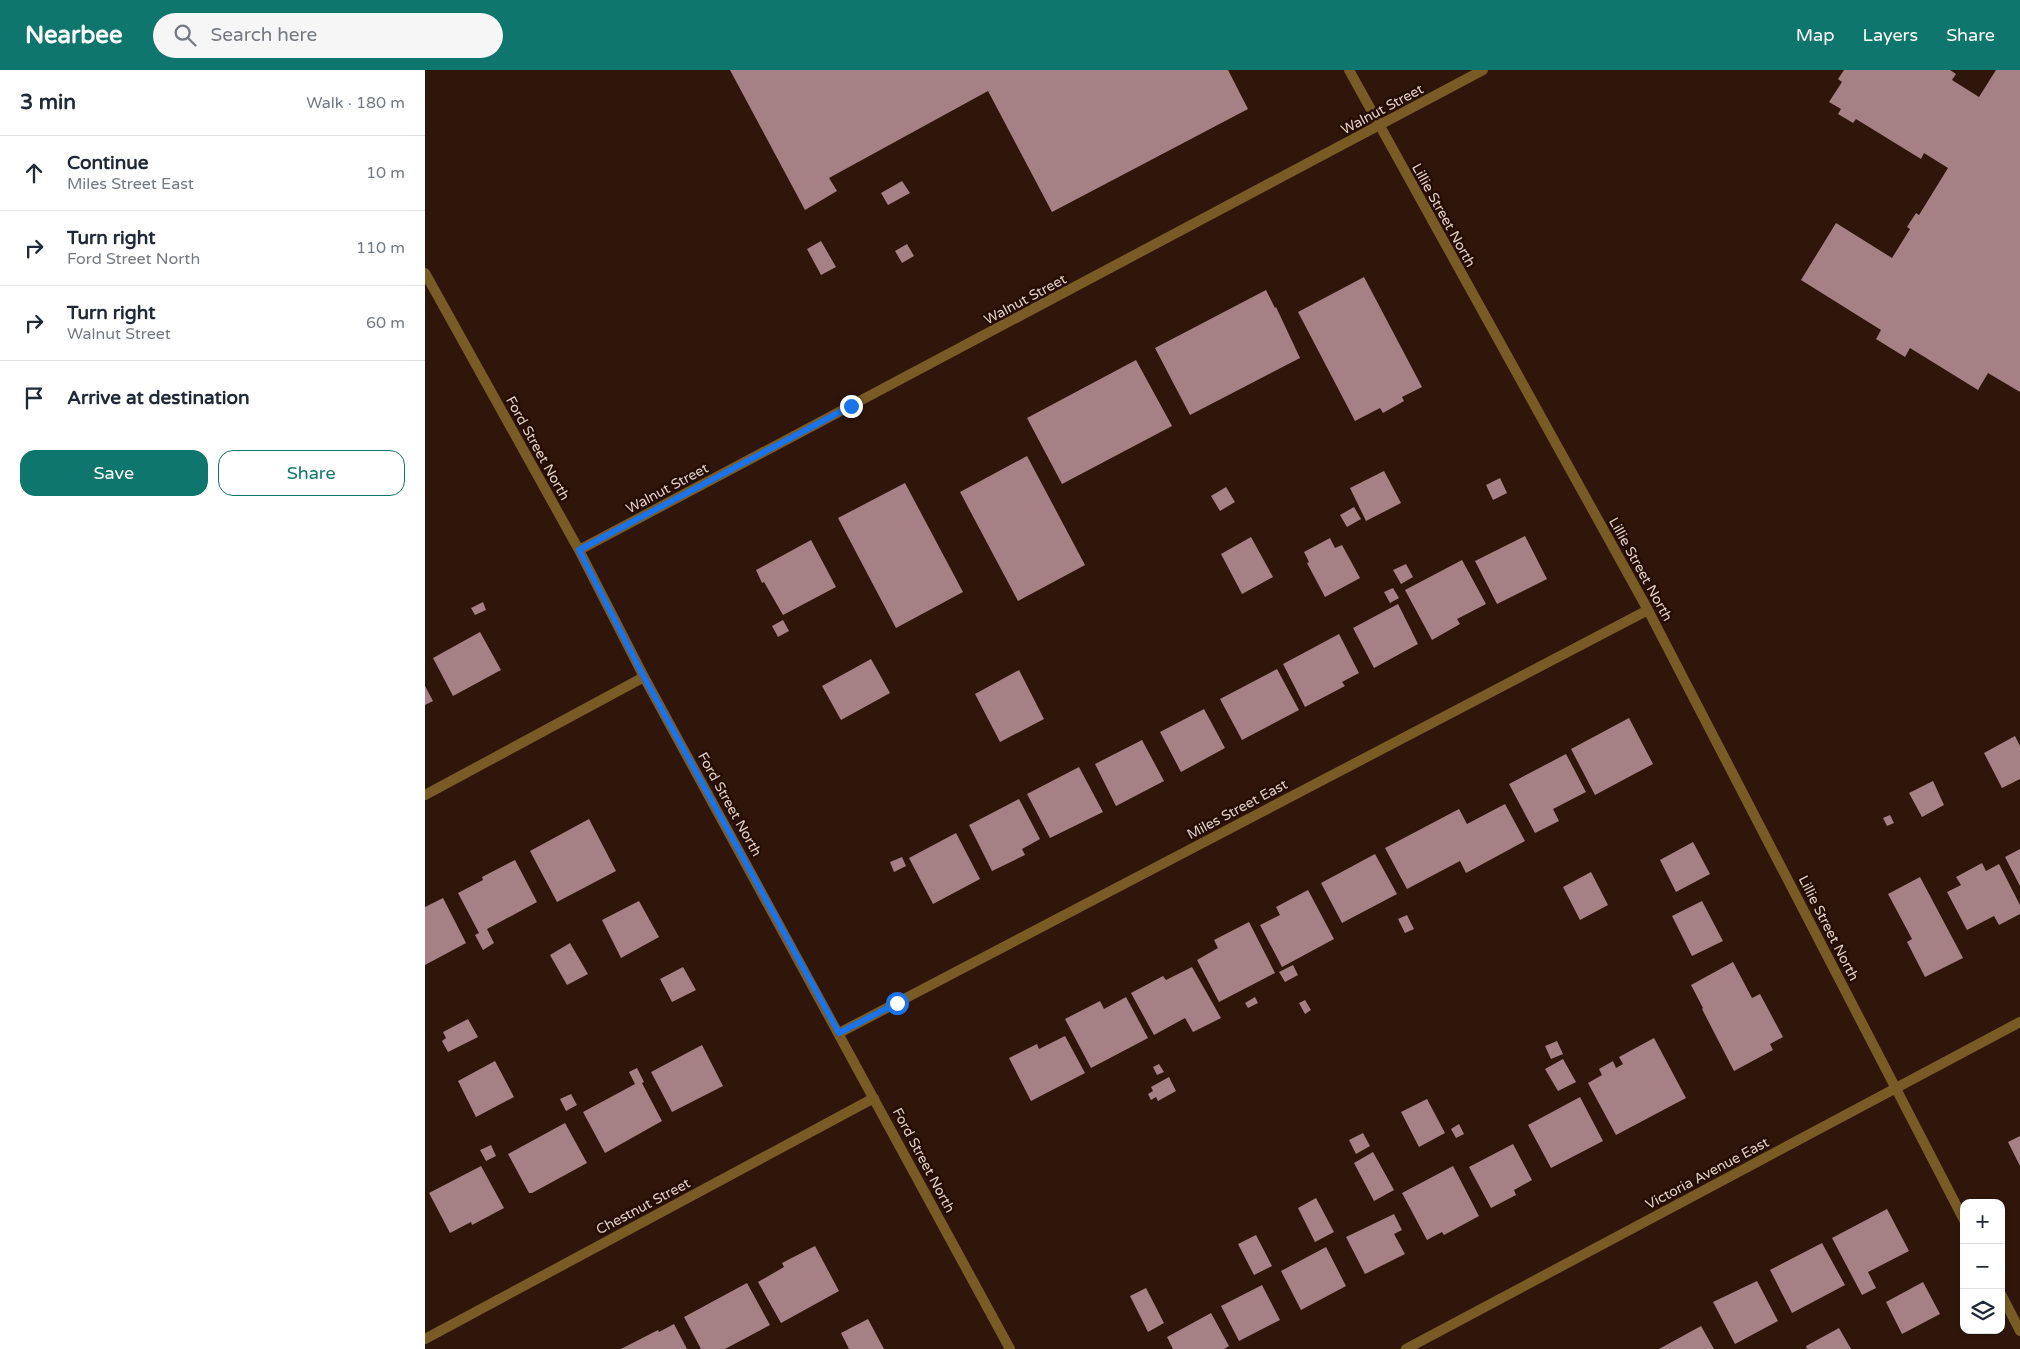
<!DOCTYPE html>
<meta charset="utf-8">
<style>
:root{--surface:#fff;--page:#f6f6f7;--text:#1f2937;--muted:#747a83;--line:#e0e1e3;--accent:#0f766e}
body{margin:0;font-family:"Varela Round",sans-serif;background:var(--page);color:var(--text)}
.controls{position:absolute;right:15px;bottom:15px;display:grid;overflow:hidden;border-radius:10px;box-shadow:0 1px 4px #0004}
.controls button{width:45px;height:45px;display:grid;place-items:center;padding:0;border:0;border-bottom:1px solid var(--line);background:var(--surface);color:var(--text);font:25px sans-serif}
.stop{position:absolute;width:15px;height:15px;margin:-11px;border:4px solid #1a73e8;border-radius:50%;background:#fff}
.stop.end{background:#1a73e8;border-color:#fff;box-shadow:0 1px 5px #0008}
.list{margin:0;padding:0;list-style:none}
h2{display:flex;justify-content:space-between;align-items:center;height:65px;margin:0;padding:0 20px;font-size:21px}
h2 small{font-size:16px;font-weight:400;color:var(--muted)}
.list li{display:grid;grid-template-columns:32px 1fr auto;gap:15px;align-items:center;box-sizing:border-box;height:75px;padding:0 20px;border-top:1px solid var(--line)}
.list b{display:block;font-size:19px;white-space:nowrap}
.list p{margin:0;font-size:16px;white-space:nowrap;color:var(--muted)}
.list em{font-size:16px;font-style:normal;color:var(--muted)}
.actions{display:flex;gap:10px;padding:15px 20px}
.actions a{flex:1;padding:11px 0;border:1px solid var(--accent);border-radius:15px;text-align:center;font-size:18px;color:var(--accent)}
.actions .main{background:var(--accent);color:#fff}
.icon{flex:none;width:28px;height:28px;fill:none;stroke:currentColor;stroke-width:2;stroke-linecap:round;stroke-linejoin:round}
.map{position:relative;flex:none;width:1595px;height:1279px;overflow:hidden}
header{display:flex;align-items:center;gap:30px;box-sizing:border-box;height:70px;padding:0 25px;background:var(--accent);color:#fff}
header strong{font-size:24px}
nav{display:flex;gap:28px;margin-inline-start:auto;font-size:18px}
.search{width:350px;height:45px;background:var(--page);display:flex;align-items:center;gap:12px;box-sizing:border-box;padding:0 18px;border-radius:28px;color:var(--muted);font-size:19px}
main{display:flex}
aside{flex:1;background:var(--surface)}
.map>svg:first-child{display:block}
.building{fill:#a58085}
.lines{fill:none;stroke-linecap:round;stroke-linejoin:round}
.minor{stroke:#795b26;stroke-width:10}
.tertiary{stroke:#795b26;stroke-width:10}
.route{stroke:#1a73e8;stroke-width:6}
.labels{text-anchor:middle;stroke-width:5;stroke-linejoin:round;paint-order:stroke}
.street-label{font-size:14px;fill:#e2d0c8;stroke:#250d03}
</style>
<header>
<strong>Nearbee</strong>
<div class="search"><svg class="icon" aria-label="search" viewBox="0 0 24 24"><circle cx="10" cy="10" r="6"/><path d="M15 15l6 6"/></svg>Search here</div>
<nav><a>Map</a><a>Layers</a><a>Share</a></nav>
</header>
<main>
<aside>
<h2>3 min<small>Walk · 180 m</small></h2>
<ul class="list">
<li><svg class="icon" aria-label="ahead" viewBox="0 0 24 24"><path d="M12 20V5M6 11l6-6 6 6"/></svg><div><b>Continue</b><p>Miles Street East</p></div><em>10 m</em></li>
<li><svg class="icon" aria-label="right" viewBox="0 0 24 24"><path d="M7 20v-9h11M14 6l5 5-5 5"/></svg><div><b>Turn right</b><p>Ford Street North</p></div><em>110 m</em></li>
<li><svg class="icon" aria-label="right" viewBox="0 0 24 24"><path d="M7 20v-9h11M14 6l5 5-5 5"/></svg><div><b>Turn right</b><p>Walnut Street</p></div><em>60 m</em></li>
<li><svg class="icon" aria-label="arrive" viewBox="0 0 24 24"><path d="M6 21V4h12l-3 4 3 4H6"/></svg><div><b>Arrive at destination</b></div></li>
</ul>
<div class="actions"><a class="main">Save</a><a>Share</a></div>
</aside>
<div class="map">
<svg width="1595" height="1279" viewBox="0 0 1595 1279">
<rect width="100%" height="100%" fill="#30160a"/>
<path class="building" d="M305,0H803L823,39L627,142L563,21L404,108L412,121L380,140Z
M1419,0H1525L1531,4L1527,10L1554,27L1571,0H1595V322L1563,303L1553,320L1485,278L1480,287L1451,269L1456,260L1376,210L1411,153L1467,188L1485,159L1482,157L1491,143L1494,145L1523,98L1499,83L1496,89L1431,49L1428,53L1413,44L1416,39L1404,32L1417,12L1413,9Z
M477,111L485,123L463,135L456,123Z
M396,171L411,197L396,205L382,179Z
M482,174L489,186L477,193L470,181Z
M939,207L997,317L977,327L979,331L958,343L955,338L930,351L873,242Z
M841,220L850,238L851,237L875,288L765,345L730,278Z
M711,290L747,356L637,414L602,348Z
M602,386L660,495L593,531L535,422Z
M959,401L976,433L941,451L925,418Z
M1075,408L1082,423L1068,430L1061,415Z
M480,413L538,522L471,558L413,448Z
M801,417L810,432L795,441L786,426Z
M929,437L936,449L922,457L915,445Z
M1100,466L1122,509L1072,534L1050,491Z
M826,467L848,507L817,524L796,484Z
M905,468L910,478L917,475L935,508L900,527L882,493L884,492L879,482Z
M386,470L411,517L358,545L339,512L337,513L331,500Z
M1037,490L1061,534L1032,549L1035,554L1007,570L980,520Z
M981,494L988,507L976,514L968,500Z
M968,518L974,528L965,533L959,522Z
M58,532L61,540L50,545L46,538Z
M973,534L993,574L949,598L928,558Z
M358,550L364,561L353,567L347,556Z
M55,562L76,600L28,626L8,588Z
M914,564L934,603L917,612L920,616L880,637L858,594Z
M446,589L465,623L416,650L397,616Z
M852,599L874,640L817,670L795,629Z
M594,600L619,649L575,672L550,624Z
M0,616L8,631L0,635Z
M779,639L800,678L756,702L735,662Z
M1204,648L1228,694L1170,725L1146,679Z
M1590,666L1595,676V709L1577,718L1559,683Z
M717,670L739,711L691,736L670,694Z
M1141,684L1161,722L1128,739L1134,751L1110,763L1084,714Z
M654,697L678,742L625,768L602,724Z
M1508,711L1519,735L1497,747L1484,723Z
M594,729L615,769L597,779L600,785L567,801L544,755Z
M1080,734L1100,771L1041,803L1035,791L982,819L960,778L1034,739L1042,754Z
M1465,745L1469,753L1462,756L1458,748Z
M164,749L191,801L132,832L105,781Z
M531,763L555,809L508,834L484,788Z
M1268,772L1285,804L1251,822L1235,790Z
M1595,779V816L1580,787Z
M950,784L972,824L917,853L896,813Z
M477,787L481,796L469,802L465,792Z
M90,790L112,832L62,859L69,873L58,880L50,865L54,863L33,823L58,810L57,807Z
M1557,793L1561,801L1574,794L1595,835V844L1574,855L1569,846L1542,860L1522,822L1536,815L1531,807Z
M1166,802L1183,835L1155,850L1138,817Z
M1495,807L1538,888L1500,907L1482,872L1487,869L1463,824Z
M883,820L909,869L857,897L835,855L855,845L851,837Z
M18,828L41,873L0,895V837Z
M214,831L234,867L196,888L177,850Z
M1277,831L1298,871L1267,886L1247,846Z
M982,845L989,859L980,863L973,849Z
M824,852L850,903L794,932L772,890L793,878L789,870Z
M145,873L163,904L142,915L125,885Z
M1308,892L1327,928L1335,924L1358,967L1345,974L1348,980L1309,1001L1277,939L1278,938L1266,915Z
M868,895L873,905L860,912L854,902Z
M258,897L271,920L247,932L235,909Z
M767,897L796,948L768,962L760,948L729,965L706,923L738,906L741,910Z
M701,927L723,968L666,998L640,949L675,931L679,939Z
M830,927L833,933L823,938L820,933Z
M880,930L886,940L880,944L874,933Z
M43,949L53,967L23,982L17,971L21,968L18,962Z
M640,966L660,1003L606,1031L584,988L612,974L614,979Z
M1229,968L1261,1028L1191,1065L1163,1013L1177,1005L1174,999L1188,991L1191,998L1198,994L1194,987Z
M1132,971L1138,984L1126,989L1120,976Z
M277,975L298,1016L247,1042L226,1002Z
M1138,989L1151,1012L1133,1021L1120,999Z
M70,991L89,1027L51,1047L33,1011Z
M734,994L739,1002L732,1005L728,997Z
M212,998L219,1012L217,1013L237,1051L180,1083L158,1042L210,1014L204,1002Z
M744,1007L751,1021L733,1031L731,1027L726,1030L723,1024L728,1021L726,1017Z
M146,1024L152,1035L141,1041L135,1029Z
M1155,1027L1178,1071L1126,1098L1103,1055Z
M1002,1029L1020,1063L994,1077L976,1042Z
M140,1053L162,1093L107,1123H104L83,1084Z
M1034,1054L1039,1064L1031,1068L1026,1059Z
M938,1063L945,1076L931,1084L924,1070Z
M1595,1066V1096L1583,1072Z
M1088,1074L1107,1110L1089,1120L1091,1125L1066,1138L1044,1097Z
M66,1075L71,1086L61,1091L55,1080Z
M948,1082L969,1120L949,1131L929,1093Z
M56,1096L79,1138L47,1155L46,1152L25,1163L4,1123Z
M1028,1096L1054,1146L1019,1165L1017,1162L1002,1170L977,1123Z
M891,1128L909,1162L890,1172L873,1138Z
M1462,1139L1484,1181L1443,1202L1451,1218L1437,1225L1407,1168Z
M969,1144L977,1160L969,1164L980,1184L940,1204L921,1167Z
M831,1165L847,1196L829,1205L813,1174Z
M1397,1173L1420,1215L1367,1243L1345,1200Z
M390,1176L414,1221L356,1253L333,1212L359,1197L357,1193Z
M901,1177L921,1216L876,1240L856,1201Z
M1332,1211L1353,1251L1310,1274L1288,1232Z
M1498,1212L1515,1244L1477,1264L1461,1232Z
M322,1213L345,1255L300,1279H276L259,1247Z
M837,1215L855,1250L814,1271L796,1236Z
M721,1218L739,1253L723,1262L705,1226Z
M786,1243L804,1276L799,1279H748L742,1267Z
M443,1249L459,1279H424L416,1263Z
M249,1254L262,1279H196L233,1260L234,1262Z
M1276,1256L1289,1279H1234Z
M1414,1258L1426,1279H1382L1381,1276Z"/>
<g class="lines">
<path class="minor" d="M924,0L1223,540L1539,1150
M0,203L154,480L219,607L585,1279
M154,480L1058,0
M0,725L219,607
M414,963L1223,540
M1576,1224L1595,1261
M0,1269L449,1028"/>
<path class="tertiary" d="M981,1279L1595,952"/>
</g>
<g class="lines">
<path class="route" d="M426,336L154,480L219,607L414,963L472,933"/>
</g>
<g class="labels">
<g class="street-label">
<text transform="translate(957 39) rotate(-28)" y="5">Walnut Street</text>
<text transform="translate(1019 145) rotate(61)" y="5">Lillie Street North</text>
<text transform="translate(600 229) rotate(-28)" y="5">Walnut Street</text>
<text transform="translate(113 378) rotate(61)" y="5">Ford Street North</text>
<text transform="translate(242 418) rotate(-28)" y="5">Walnut Street</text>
<text transform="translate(1216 499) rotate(61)" y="5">Lillie Street North</text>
<text transform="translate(305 734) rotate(61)" y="5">Ford Street North</text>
<text transform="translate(812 739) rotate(-28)" y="5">Miles Street East</text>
<text transform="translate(1404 858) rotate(63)" y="5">Lillie Street North</text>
<text transform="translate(499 1090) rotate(62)" y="5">Ford Street North</text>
<text transform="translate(1282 1103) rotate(-28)" y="5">Victoria Avenue East</text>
<text transform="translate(218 1136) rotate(-28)" y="5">Chestnut Street</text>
</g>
</g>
</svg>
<div class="controls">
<button>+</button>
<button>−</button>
<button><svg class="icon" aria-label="layers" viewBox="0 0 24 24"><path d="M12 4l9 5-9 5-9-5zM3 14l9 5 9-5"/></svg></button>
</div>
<div class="stop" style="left:472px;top:933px"></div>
<div class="stop end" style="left:426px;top:336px"></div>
</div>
</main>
